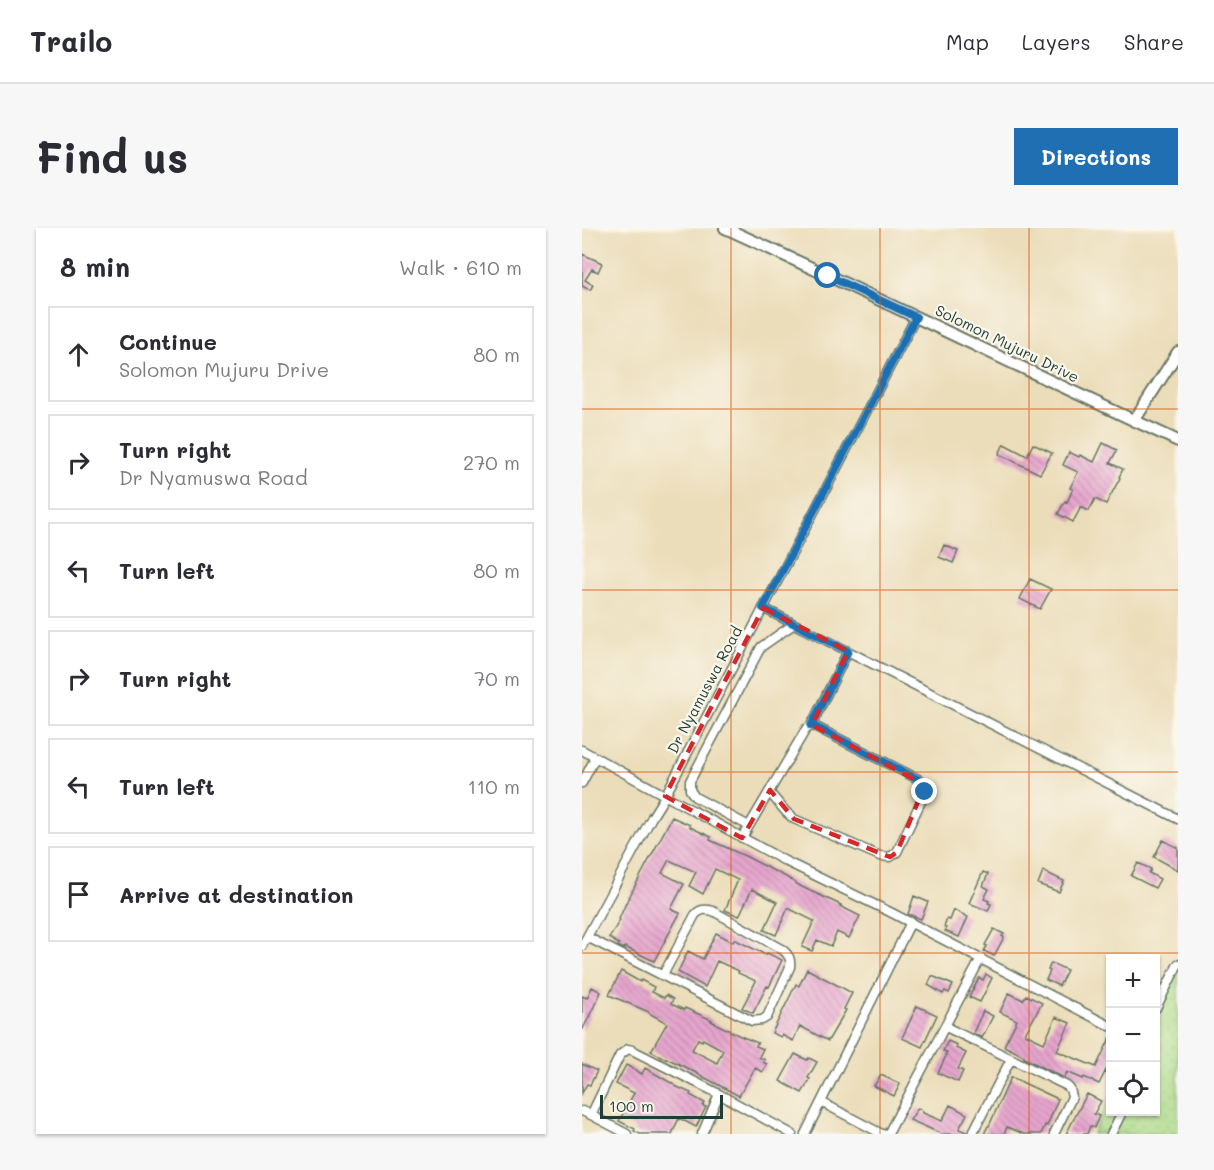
<!DOCTYPE html>
<meta charset="utf-8">
<style>
:root{--surface:#fff;--page:#f7f7f7;--text:#2b2b33;--muted:#7c7c81;--line:#e1e1e2;--accent:#1f6fb2}
body{margin:0;font-family:Mali,sans-serif;background:var(--page);color:var(--text)}
.controls{position:absolute;right:18px;bottom:18px;display:grid;overflow:hidden;border-radius:0px;box-shadow:0 2px 4px #0004}
.controls button{width:54px;height:54px;display:grid;place-items:center;padding:0;border:0;border-bottom:2px solid var(--line);background:var(--surface);color:var(--text);font:30px sans-serif}
.scale{position:absolute;left:18px;bottom:15px;width:123px;box-sizing:border-box;padding-left:6px;border:3px solid #1f3d34;border-top:0;font-size:16px;line-height:21px;white-space:nowrap;color:#1f3d34;-webkit-text-stroke:4px #fbf7ec;paint-order:stroke}
.stop{position:absolute;width:18px;height:18px;margin:-14px;border:4px solid #1f6fb2;border-radius:50%;background:#fff}
.stop.end{background:#1f6fb2;border-color:#fff;box-shadow:0 2px 6px #0008}
.list{margin:0;padding:0;list-style:none}
h2{display:flex;justify-content:space-between;align-items:center;height:78px;margin:0;padding:0 24px;font-size:26px}
h2 small{font-size:20px;font-weight:400;color:var(--muted)}
.list li{display:grid;grid-template-columns:39px 1fr auto;gap:18px;align-items:center;box-sizing:border-box;height:96px;margin:0 12px 12px;padding:0 12px;border:2px solid var(--line);border-radius:0px}
.list b{display:block;font-size:22px;white-space:nowrap}
.list p{margin:0;font-size:20px;white-space:nowrap;color:var(--muted)}
.list em{font-size:20px;font-style:normal;color:var(--muted)}
.icon{flex:none;width:33px;height:33px;fill:none;stroke:currentColor;stroke-width:2;stroke-linecap:round;stroke-linejoin:round}
.map{position:relative;flex:none;width:596px;height:906px;overflow:hidden;border-radius:0px}
header{display:flex;align-items:center;gap:36px;box-sizing:border-box;height:84px;padding:0 30px;background:var(--surface);border-bottom:2px solid var(--line)}
header strong{font-size:28px}
nav{display:flex;gap:33px;margin-inline-start:auto;font-size:21px}
.intro{display:flex;align-items:center;justify-content:space-between;box-sizing:border-box;height:144px;padding:0 36px}
h1{margin:0;font-size:42px}
.button{padding:15px 27px;border-radius:0px;background:var(--accent);color:#fff;font-size:21px;font-weight:700}
main{display:flex;gap:36px;padding:0 36px}
aside{flex:1;background:var(--surface);border-radius:0px;box-shadow:0 2px 4px #0004}
.map>svg:first-child{display:block}
.grass{fill:url(#grass-dots);stroke:#648b5e;stroke-width:1.5}
.building{fill:url(#building-back-hatch);fill-rule:evenodd}
.lines{fill:none;stroke-linecap:round;stroke-linejoin:round}
.minor-casing{stroke:#667563;stroke-width:11}
.tertiary-casing{stroke:#667563;stroke-width:14}
.minor{stroke:#fff;stroke-width:8}
.tertiary{stroke:#fff;stroke-width:10}
.route{stroke:#1f6fb2;stroke-width:8}
.marked{fill:none;stroke:#d62828;stroke-width:4.5;stroke-dasharray:12 8;stroke-linejoin:round}
.grid{fill:none;stroke:#d45610;stroke-width:1.5;stroke-opacity:0.55}
.labels{text-anchor:middle;stroke-width:4.5;stroke-linejoin:round;paint-order:stroke}
.street-label{font-size:15px;fill:#1f3d34;stroke:#fbf7ec}
</style>
<header>
<strong>Trailo</strong>
<nav><a>Map</a><a>Layers</a><a>Share</a></nav>
</header>
<div class="intro"><h1>Find us</h1><a class="button">Directions</a></div>
<main>
<aside>
<h2>8 min<small>Walk · 610 m</small></h2>
<ul class="list">
<li><svg class="icon" aria-label="ahead" viewBox="0 0 24 24"><path d="M12 20V5M6 11l6-6 6 6"/></svg><div><b>Continue</b><p>Solomon Mujuru Drive</p></div><em>80 m</em></li>
<li><svg class="icon" aria-label="right" viewBox="0 0 24 24"><path d="M7 20v-9h11M14 6l5 5-5 5"/></svg><div><b>Turn right</b><p>Dr Nyamuswa Road</p></div><em>270 m</em></li>
<li><svg class="icon" aria-label="left" viewBox="0 0 24 24"><path d="M17 20v-9H6M10 6l-5 5 5 5"/></svg><div><b>Turn left</b></div><em>80 m</em></li>
<li><svg class="icon" aria-label="right" viewBox="0 0 24 24"><path d="M7 20v-9h11M14 6l5 5-5 5"/></svg><div><b>Turn right</b></div><em>70 m</em></li>
<li><svg class="icon" aria-label="left" viewBox="0 0 24 24"><path d="M17 20v-9H6M10 6l-5 5 5 5"/></svg><div><b>Turn left</b></div><em>110 m</em></li>
<li><svg class="icon" aria-label="arrive" viewBox="0 0 24 24"><path d="M6 21V4h12l-3 4 3 4H6"/></svg><div><b>Arrive at destination</b></div></li>
</ul>
</aside>
<div class="map">
<svg width="596" height="906" viewBox="0 0 596 906">
<defs>
<pattern id="grass-dots" width="8" height="8" patternUnits="userSpaceOnUse" patternTransform="scale(1.5)"><rect width="8" height="8" fill="#aad987"/><path d="M2 2h.1M6 6h.1" fill="none" stroke="#92bb75" stroke-width="1.8" stroke-linecap="round"/></pattern>
<pattern id="building-back-hatch" width="6" height="6" patternUnits="userSpaceOnUse" patternTransform="scale(1.5)"><rect width="6" height="6" fill="#e7a5ce"/><path d="M-1 5l2 2M0 0l6 6M5-1l2 2" fill="none" stroke="#bb88a8"/></pattern>
</defs>
<rect width="100%" height="100%" fill="#fbf7ec"/>
<filter id="ink" filterUnits="userSpaceOnUse"><feTurbulence type="fractalNoise" baseFrequency=".0167" numOctaves="2"/><feDisplacementMap in="SourceGraphic" scale="12" xChannelSelector="R" yChannelSelector="G"/><feConvolveMatrix kernelMatrix="1 2 1 2 8 2 1 2 1" color-interpolation-filters="sRGB"/></filter>
<filter id="wash" filterUnits="userSpaceOnUse"><feTurbulence type="fractalNoise" baseFrequency=".008" numOctaves="4" result="noise"/><feDisplacementMap in="SourceGraphic" scale="24" xChannelSelector="R" yChannelSelector="G"/><feGaussianBlur stdDeviation="1.35" result="paint"/><feColorMatrix in="noise" values="0 0 0 0 0 0 0 0 0 0 0 0 0 0 0 0 0 1.4 0 .05"/><feComposite in="paint" operator="in"/></filter>
<g filter="url(#wash)">
<rect width="100%" height="100%" fill="#ebddb9"/>
<path class="grass" d="M596,733V906H511L528,870V884H574V779Z"/>
<g id="blocks">
<path class="building" d="M0,26L20,35L16,44L10,41L3,52L11,57L8,62L0,58Z
M521,215L535,222L528,235L541,241L537,249L538,250L524,276L513,271L507,283L499,279L491,294L476,286L483,273L485,274L491,261L488,260L496,244L481,237L487,224L497,229L498,227L512,234Z
M422,216L445,228L451,216L470,225L458,246L417,226Z
M362,317L376,323L371,335L357,329Z
M448,351L469,361L458,381L438,371Z
M90,589L108,597V599L129,609L128,612L165,629L204,649L220,659L259,677L258,678L278,688L267,710L255,704L249,718L235,712L230,723L220,719L232,693L206,680L194,707L182,702L195,674L170,661L157,688L143,682L156,652L133,641L121,666L107,658L114,644L87,632L80,645L102,656L89,681L98,685L72,733L43,719L42,721L36,718L37,716L27,710L38,692L37,691L44,675Z
M581,612L596,620V642L572,629Z
M556,635L569,641L567,645L578,651L573,660L549,648Z
M461,643L482,653L477,664L456,656Z
M401,644L406,646L401,658L407,661L402,671L407,673L406,675L409,676L406,683L387,675Z
M332,668L346,674L339,691L326,686Z
M372,682L386,689L377,709L363,703L364,700L362,699L365,691L368,692Z
M412,701L422,706L420,708L422,709L412,728L402,723L405,718L403,717Z
M134,705L151,714L152,711L184,727L185,725L200,732L187,759L185,758L171,785L160,780L174,753L156,745L157,743L135,733L123,759L96,744L106,723L121,731Z
M469,735L485,742L477,758L464,752L468,743L466,742Z
M225,741L270,765L262,781L264,782L246,813L218,798L211,813L200,807L199,809L190,805L214,756L217,758Z
M39,743L58,754L59,752L72,759L70,764L82,770L84,767L91,771L89,776L102,782L103,780L130,792L129,793L156,807L176,815L174,818L181,821L177,829L183,832L181,834L185,836L181,844L173,840L157,868L101,838L84,830V831L69,823L85,795L67,785V784L27,767ZM116,811L120,813L121,811L141,822L135,835L110,822Z
M404,746L410,750L398,774L387,769L397,750L401,752Z
M350,748L371,757L367,765L363,763L361,766L346,757Z
M10,759L19,764L0,803V768L5,770Z
M427,765L441,772L444,767L460,775L443,806L462,815L474,789L488,795L475,823L514,839L528,810V836L526,841L525,840L517,856L502,849L501,851L485,844L482,850L442,830V828L422,818L435,792L418,784Z
M335,778L355,787L340,819L320,810Z
M401,783L411,788L400,810L391,805Z
M366,813L375,817L374,820L384,825L376,841L381,843L376,854L356,845L364,828L363,827L365,824L361,823Z
M213,826L225,832L227,830L235,834L226,850L228,851L220,865L198,853Z
M0,836L15,843L8,857L5,856L0,865Z
M44,837L60,846L63,840L93,857V858L109,865L108,867L123,875L121,878L124,879L114,899L97,890L90,906H58L52,903L53,901L37,893L52,865L34,856Z
M299,847L318,856L312,868L292,858Z
M429,849L476,871L465,898L463,897L459,906H442L425,899L422,906H402L406,898H407Z
M505,866L519,873L512,886L517,888L512,900L508,898L505,906H484Z
M368,877L385,886L377,901L384,904V906H360L328,892L336,880L341,883V885L360,893Z"/>
</g>
</g>
<g filter="url(#ink)">
<use href="#blocks" fill-opacity="0" stroke="#667563" stroke-width="1.5"/>
<g class="lines">
<defs>
<path id="minor" d="M181,380L596,591
M229,498L266,423
M0,522L203,633L310,685L528,798
M0,555L13,530
M167,598L113,569L108,562V553L179,419L212,396
M160,610L224,501L229,498L234,499L336,551L343,557V565L315,624L308,629L298,628L212,591L204,584L187,564
M5,709L170,793L180,792L185,789L208,739C209,731 207,727 201,722L131,683C123,681 118,681 113,687L81,747
M0,718L70,589L83,568L334,89
M574,780L596,736
M364,799L485,858L488,861L490,869L472,906
M137,866L210,906
M239,874L300,906
M0,883L9,887
M45,906L9,887L38,827L46,821L50,822L137,866L120,906
M223,906L329,694
M306,906L399,730
M390,906L429,831
M529,906L540,884"/>
<path id="tertiary" d="M143,0C295,69 445,143 596,213
M552,193L596,124"/>
</defs>
<use href="#minor" class="minor-casing"/>
<use href="#tertiary" class="tertiary-casing"/>
<use href="#minor" class="minor"/>
<use href="#tertiary" class="tertiary"/>
</g>
</g>
<g class="lines" filter="url(#ink)">
<path class="route" d="M246,48L334,89L181,380L266,423L229,498L234,499L336,551L343,557V564"/>
</g>
<path class="marked" d="M181,380L266,423L230,497L343,557L315,624L308,629L212,591L188,562L160,610L83,568Z"/>
<path class="grid" d="M149,0V906M298,0V906M447,0V906M0,181H596M0,362H596M0,544H596M0,725H596"/>
<g class="labels">
<g class="street-label">
<text transform="translate(425 116) rotate(26)" y="5">Solomon Mujuru Drive</text>
<text transform="translate(123 462) rotate(-62)" y="5">Dr Nyamuswa Road</text>
</g>
</g>
</svg>
<div class="controls">
<button>+</button>
<button>−</button>
<button><svg class="icon" aria-label="locate" viewBox="0 0 24 24"><circle cx="12" cy="12" r="6"/><path d="M12 2v4M12 18v4M2 12h4M18 12h4"/></svg></button>
</div>
<div class="scale">100 m</div>
<div class="stop" style="left:246px;top:48px"></div>
<div class="stop end" style="left:343px;top:564px"></div>
</div>
</main>
